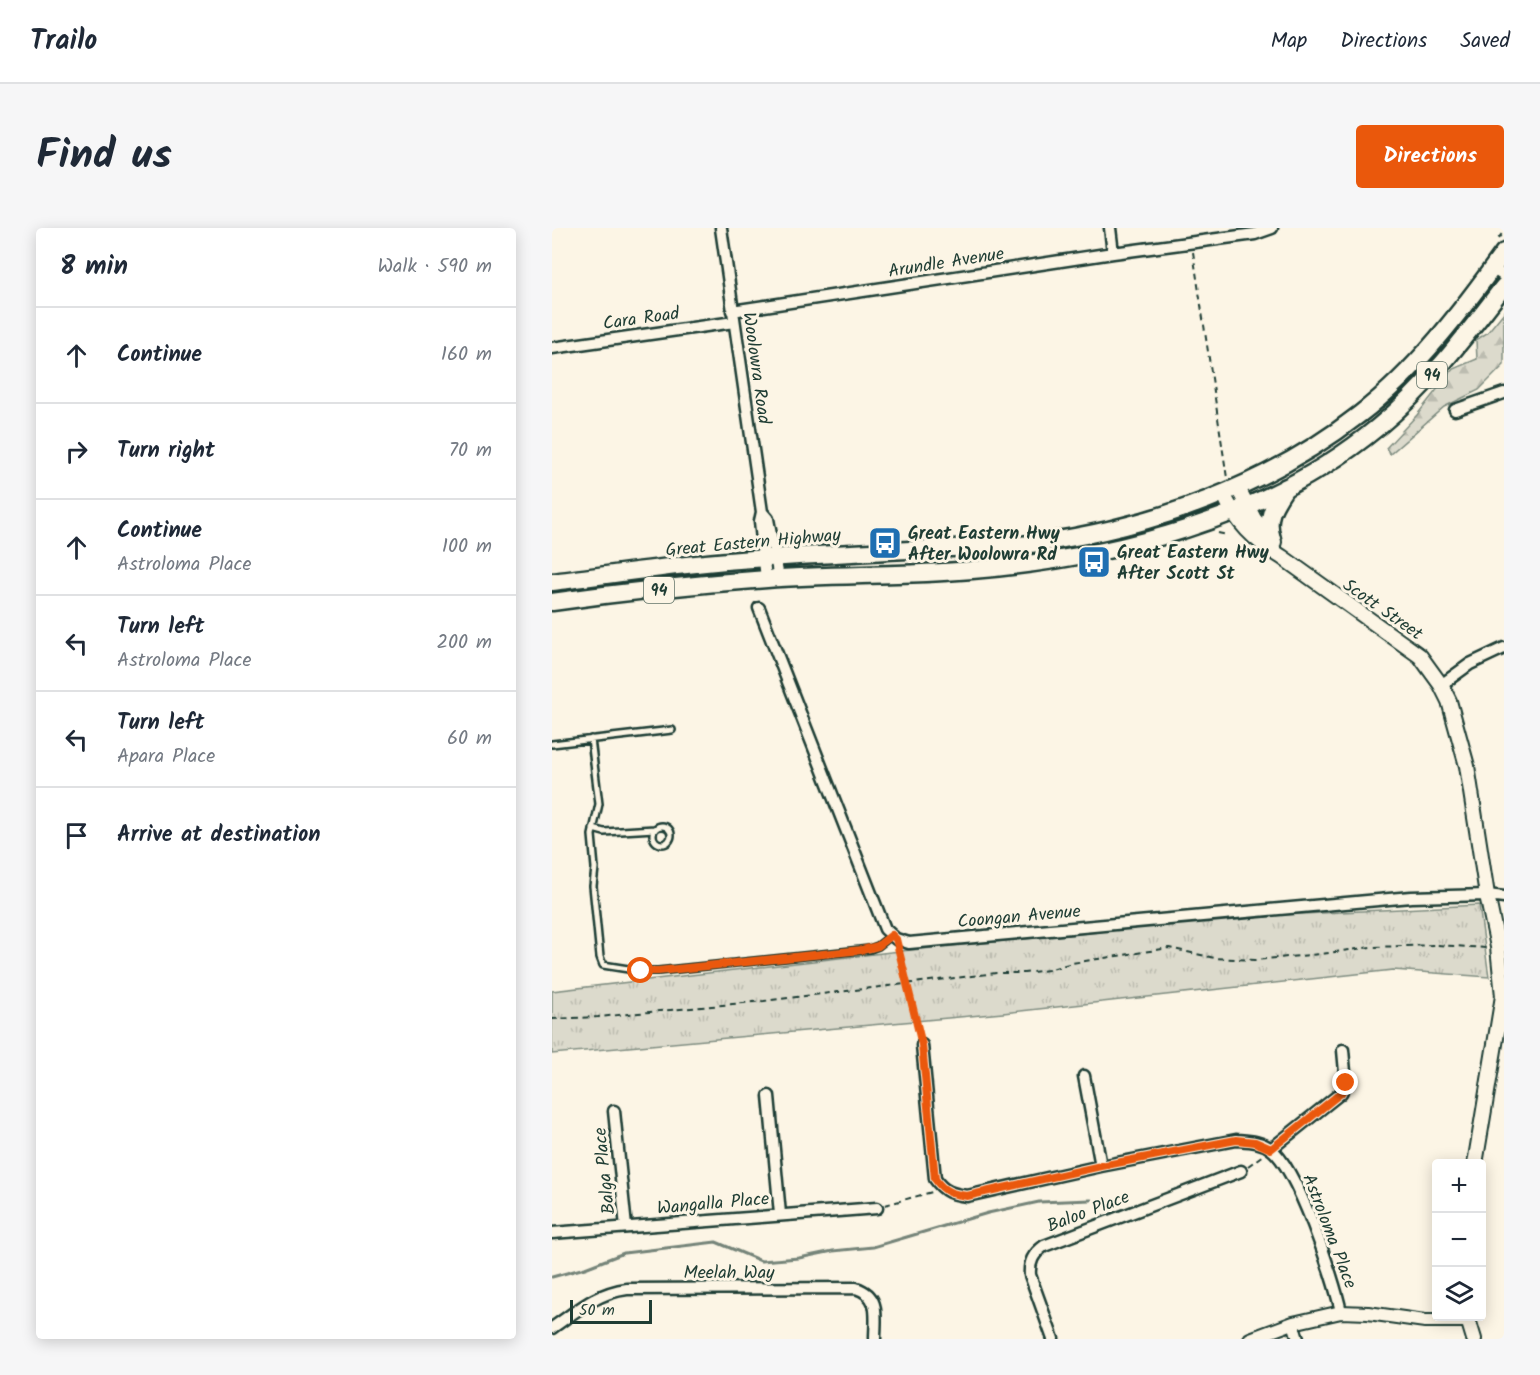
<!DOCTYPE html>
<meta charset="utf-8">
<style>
:root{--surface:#fff;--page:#f6f6f7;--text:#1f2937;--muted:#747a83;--line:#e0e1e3;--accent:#ea580c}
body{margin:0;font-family:Kalam,sans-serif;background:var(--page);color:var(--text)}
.controls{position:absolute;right:18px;bottom:18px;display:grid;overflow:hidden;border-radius:6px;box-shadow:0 3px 15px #0003}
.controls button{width:54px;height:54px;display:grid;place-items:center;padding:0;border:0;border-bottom:2px solid var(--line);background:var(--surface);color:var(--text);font:30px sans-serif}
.scale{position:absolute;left:18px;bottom:15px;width:82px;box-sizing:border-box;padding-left:6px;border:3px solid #1f3d34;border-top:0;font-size:16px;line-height:21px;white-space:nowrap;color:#1f3d34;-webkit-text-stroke:4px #fcf5e5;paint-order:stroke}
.stop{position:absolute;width:18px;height:18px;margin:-14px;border:4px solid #ea580c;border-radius:50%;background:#fff}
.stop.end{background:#ea580c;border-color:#fff;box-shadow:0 2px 6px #0008}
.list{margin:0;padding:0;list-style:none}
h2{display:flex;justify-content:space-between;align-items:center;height:78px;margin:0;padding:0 24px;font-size:26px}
h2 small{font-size:20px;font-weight:400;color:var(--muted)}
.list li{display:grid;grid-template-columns:39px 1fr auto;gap:18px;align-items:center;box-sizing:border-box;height:96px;padding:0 24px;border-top:2px solid var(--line)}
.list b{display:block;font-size:22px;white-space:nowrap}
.list p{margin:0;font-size:20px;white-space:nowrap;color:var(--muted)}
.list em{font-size:20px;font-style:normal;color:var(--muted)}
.icon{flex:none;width:33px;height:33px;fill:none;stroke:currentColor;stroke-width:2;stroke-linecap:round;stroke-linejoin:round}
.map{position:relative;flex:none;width:952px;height:1111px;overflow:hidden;border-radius:6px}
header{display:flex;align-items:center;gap:36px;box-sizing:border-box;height:84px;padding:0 30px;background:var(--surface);border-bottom:2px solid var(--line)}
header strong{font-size:28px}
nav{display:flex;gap:33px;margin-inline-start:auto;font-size:21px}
.intro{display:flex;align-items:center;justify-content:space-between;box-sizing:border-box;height:144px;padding:0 36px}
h1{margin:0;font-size:42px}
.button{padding:15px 27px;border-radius:6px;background:var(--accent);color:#fff;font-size:21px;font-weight:700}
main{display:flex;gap:36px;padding:0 36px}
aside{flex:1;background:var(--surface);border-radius:6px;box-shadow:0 3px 15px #0003}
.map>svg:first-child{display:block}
.forest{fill:url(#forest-firs);stroke:#7e8c80;stroke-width:1.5}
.park{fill:url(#park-tufts);stroke:#7e8c80;stroke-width:1.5}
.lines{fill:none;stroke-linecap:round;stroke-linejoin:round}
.stream{stroke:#758479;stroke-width:3}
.service-casing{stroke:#1f3d34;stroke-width:10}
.minor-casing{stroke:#1f3d34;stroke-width:15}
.tertiary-casing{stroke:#1f3d34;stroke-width:16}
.secondary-casing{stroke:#1f3d34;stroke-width:18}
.trunk-casing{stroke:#1f3d34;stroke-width:21}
.path{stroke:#1f3d34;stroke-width:2;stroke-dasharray:6 4.5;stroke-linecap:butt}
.service{stroke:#fcf5e5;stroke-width:5}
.minor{stroke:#fcf5e5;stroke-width:10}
.tertiary{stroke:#fcf5e5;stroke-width:12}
.secondary{stroke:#fcf5e5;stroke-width:14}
.trunk{stroke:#fcf5e5;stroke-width:16}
.route{stroke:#ea580c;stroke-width:8}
.labels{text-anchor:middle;stroke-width:6;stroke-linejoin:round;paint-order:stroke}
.shield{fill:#fcf5e5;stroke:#617469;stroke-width:1.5}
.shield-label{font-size:16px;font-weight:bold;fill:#1f3d34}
.street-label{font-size:18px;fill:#1f3d34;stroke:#fcf5e5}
.poi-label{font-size:18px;font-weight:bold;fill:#1f3d34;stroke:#fcf5e5;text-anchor:start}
</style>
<header>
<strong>Trailo</strong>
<nav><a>Map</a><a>Directions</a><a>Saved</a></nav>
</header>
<div class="intro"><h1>Find us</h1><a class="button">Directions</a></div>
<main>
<aside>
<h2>8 min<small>Walk · 590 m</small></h2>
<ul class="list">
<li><svg class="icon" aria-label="ahead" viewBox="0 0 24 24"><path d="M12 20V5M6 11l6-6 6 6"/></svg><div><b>Continue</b></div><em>160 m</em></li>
<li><svg class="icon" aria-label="right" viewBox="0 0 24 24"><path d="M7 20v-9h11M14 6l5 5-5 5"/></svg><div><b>Turn right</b></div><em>70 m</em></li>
<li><svg class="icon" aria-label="ahead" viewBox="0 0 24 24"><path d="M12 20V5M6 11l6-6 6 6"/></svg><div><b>Continue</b><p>Astroloma Place</p></div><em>100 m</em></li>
<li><svg class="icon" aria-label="left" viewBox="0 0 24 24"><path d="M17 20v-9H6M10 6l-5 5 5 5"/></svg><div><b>Turn left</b><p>Astroloma Place</p></div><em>200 m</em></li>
<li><svg class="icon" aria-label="left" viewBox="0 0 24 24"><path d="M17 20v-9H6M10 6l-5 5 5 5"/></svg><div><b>Turn left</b><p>Apara Place</p></div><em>60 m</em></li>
<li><svg class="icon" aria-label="arrive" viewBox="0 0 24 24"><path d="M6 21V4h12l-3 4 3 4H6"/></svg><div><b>Arrive at destination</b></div></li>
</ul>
</aside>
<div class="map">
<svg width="952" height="1111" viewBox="0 0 952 1111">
<defs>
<pattern id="forest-firs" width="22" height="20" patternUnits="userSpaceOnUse" patternTransform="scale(1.5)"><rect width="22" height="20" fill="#dcdacc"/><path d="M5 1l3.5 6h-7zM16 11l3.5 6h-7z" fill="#bcbcb0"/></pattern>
<pattern id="park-tufts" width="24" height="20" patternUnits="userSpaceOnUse" patternTransform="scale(1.5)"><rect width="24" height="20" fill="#dcdacc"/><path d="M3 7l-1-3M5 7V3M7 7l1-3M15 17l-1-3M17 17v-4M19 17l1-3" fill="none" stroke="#bcbcb0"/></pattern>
</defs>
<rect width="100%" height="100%" fill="#fcf5e5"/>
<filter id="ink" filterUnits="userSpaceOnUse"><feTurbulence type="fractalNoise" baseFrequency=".0167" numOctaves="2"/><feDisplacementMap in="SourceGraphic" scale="12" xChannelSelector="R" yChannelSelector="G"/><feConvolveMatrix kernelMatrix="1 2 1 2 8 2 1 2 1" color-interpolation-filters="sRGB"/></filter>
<g filter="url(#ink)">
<path class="forest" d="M952,84V137L927,162L892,179L838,226L834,220L865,187L901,141L925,131L924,112L935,105Z"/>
<path class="park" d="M927,677L937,749L841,742L451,785L0,826V763L339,724L709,688Z"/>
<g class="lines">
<path class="stream" d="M0,1049L33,1040L72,1025L164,1014L209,1033L247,1030L281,1023L321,1019L436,985L487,974L539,972"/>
<defs>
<path id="service" d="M39,511L47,576L40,607L43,640L41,658L48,729L51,737L89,743H106L318,721L326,718L340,707
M0,516L120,502
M101 607a9 9 0 1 1 18 0a9 9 0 1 1-18 0Z
M41,601L52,604L103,601"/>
<path id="minor" d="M169,0L210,284L208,293L214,351
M558,0L561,25
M940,40L952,48
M180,83L561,25L703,6L720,0
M0,120L182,94
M903,182L952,165
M210,284L216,291L227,350
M207,380L333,701L344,711L357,715L859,669L935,667L952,669
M889,457L918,436L952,420
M370,817L383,951C392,964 400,966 415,968L549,938L684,912C696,913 709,913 719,921C745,940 782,1050 789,1084
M532,848L549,938
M217,868L228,986
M62,883L74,999
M719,921L789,865L794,855L791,822
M0,1005L325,980
M741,1095L746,1111
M0,1100C25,1083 44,1065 75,1061L304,1060C329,1068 323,1089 323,1111
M501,1111L478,1047C477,1034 481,1026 492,1018L689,943"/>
<path id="tertiary" d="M698,1111L741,1095L789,1084L816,1085L873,1093H916"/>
<path id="secondary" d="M686,260L702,291L722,314
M671,265C684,294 703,313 730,329L868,428L889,457L897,473L915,538L935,667L946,719L951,768L923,936
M915,1088L922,1111
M888,1092L892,1088"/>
<path id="trunk" d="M720,311C713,289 722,277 734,259
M0,354C72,345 144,334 216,330C276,326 336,323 396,320C426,319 457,319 486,315C601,299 716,258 808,186C865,142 910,82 952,24
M0,374C71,364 143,356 215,351C283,346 351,348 420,342C562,330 714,292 826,199C875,159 913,109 952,58"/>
</defs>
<use href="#service" class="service-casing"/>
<use href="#minor" class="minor-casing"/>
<use href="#tertiary" class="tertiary-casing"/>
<use href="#secondary" class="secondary-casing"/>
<use href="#trunk" class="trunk-casing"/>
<path class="path" d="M946,11L952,3
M641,24L675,250
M196,103L200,92
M666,305L675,307
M348,722L368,807
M0,791L46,789L212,773L444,745H472L496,742L520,735L617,720L663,730L703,732L769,726L819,719L884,717L934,720
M696,938L711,927
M333,977L380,964"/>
<use href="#service" class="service"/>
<use href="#minor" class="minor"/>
<use href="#tertiary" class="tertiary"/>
<use href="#secondary" class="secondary"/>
<use href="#trunk" class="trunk"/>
</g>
</g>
<g class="lines" filter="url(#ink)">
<path class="route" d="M89,743H106L310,722L326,718L340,707L344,711L370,817L383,951C392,964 400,966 415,968L549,938L684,912L703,914L719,921L789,865L794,855"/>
</g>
<defs>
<symbol id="bus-square" viewBox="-11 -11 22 22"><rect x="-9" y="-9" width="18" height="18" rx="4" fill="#1f6fb2" stroke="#fcf5e5"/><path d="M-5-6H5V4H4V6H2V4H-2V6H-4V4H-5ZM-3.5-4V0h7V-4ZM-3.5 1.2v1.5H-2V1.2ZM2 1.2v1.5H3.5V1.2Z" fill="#fff"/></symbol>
</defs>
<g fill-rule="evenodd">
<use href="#bus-square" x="314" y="296" width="38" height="38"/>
<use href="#bus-square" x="523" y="315" width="38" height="38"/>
</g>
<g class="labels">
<g class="shield">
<rect x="865" y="134" width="30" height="26" rx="4.5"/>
<rect x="92" y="349" width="30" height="26" rx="4.5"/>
</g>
<g class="shield-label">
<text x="880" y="153">94</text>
<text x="107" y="368">94</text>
</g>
<g class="street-label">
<text transform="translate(394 34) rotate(-9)" y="6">Arundle Avenue</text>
<text transform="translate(89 90) rotate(-8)" y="6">Cara Road</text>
<text transform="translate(205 140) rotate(82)" y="6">Woolowra Road</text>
<text transform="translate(201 314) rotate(-5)" y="6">Great Eastern Highway</text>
<text transform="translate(831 381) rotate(35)" y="6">Scott Street</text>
<text transform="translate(467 688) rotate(-5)" y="6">Coongan Avenue</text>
<text transform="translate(52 943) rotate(-96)" y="6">Balga Place</text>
<text transform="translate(161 975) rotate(-5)" y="6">Wangalla Place</text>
<text transform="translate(536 983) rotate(-21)" y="6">Baloo Place</text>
<text transform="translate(778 1003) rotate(69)" y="6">Astroloma Place</text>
<text x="177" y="1050">Meelah Way</text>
</g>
<g class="poi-label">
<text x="356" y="311">Great Eastern Hwy<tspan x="356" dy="21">After Woolowra Rd</tspan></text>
<text x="565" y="330">Great Eastern Hwy<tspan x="565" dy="21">After Scott St</tspan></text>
</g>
</g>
</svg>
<div class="controls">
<button>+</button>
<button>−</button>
<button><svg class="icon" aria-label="layers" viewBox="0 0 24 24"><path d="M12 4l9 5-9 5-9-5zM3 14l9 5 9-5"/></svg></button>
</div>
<div class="scale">50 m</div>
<div class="stop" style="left:89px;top:743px"></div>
<div class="stop end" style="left:794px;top:855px"></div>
</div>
</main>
